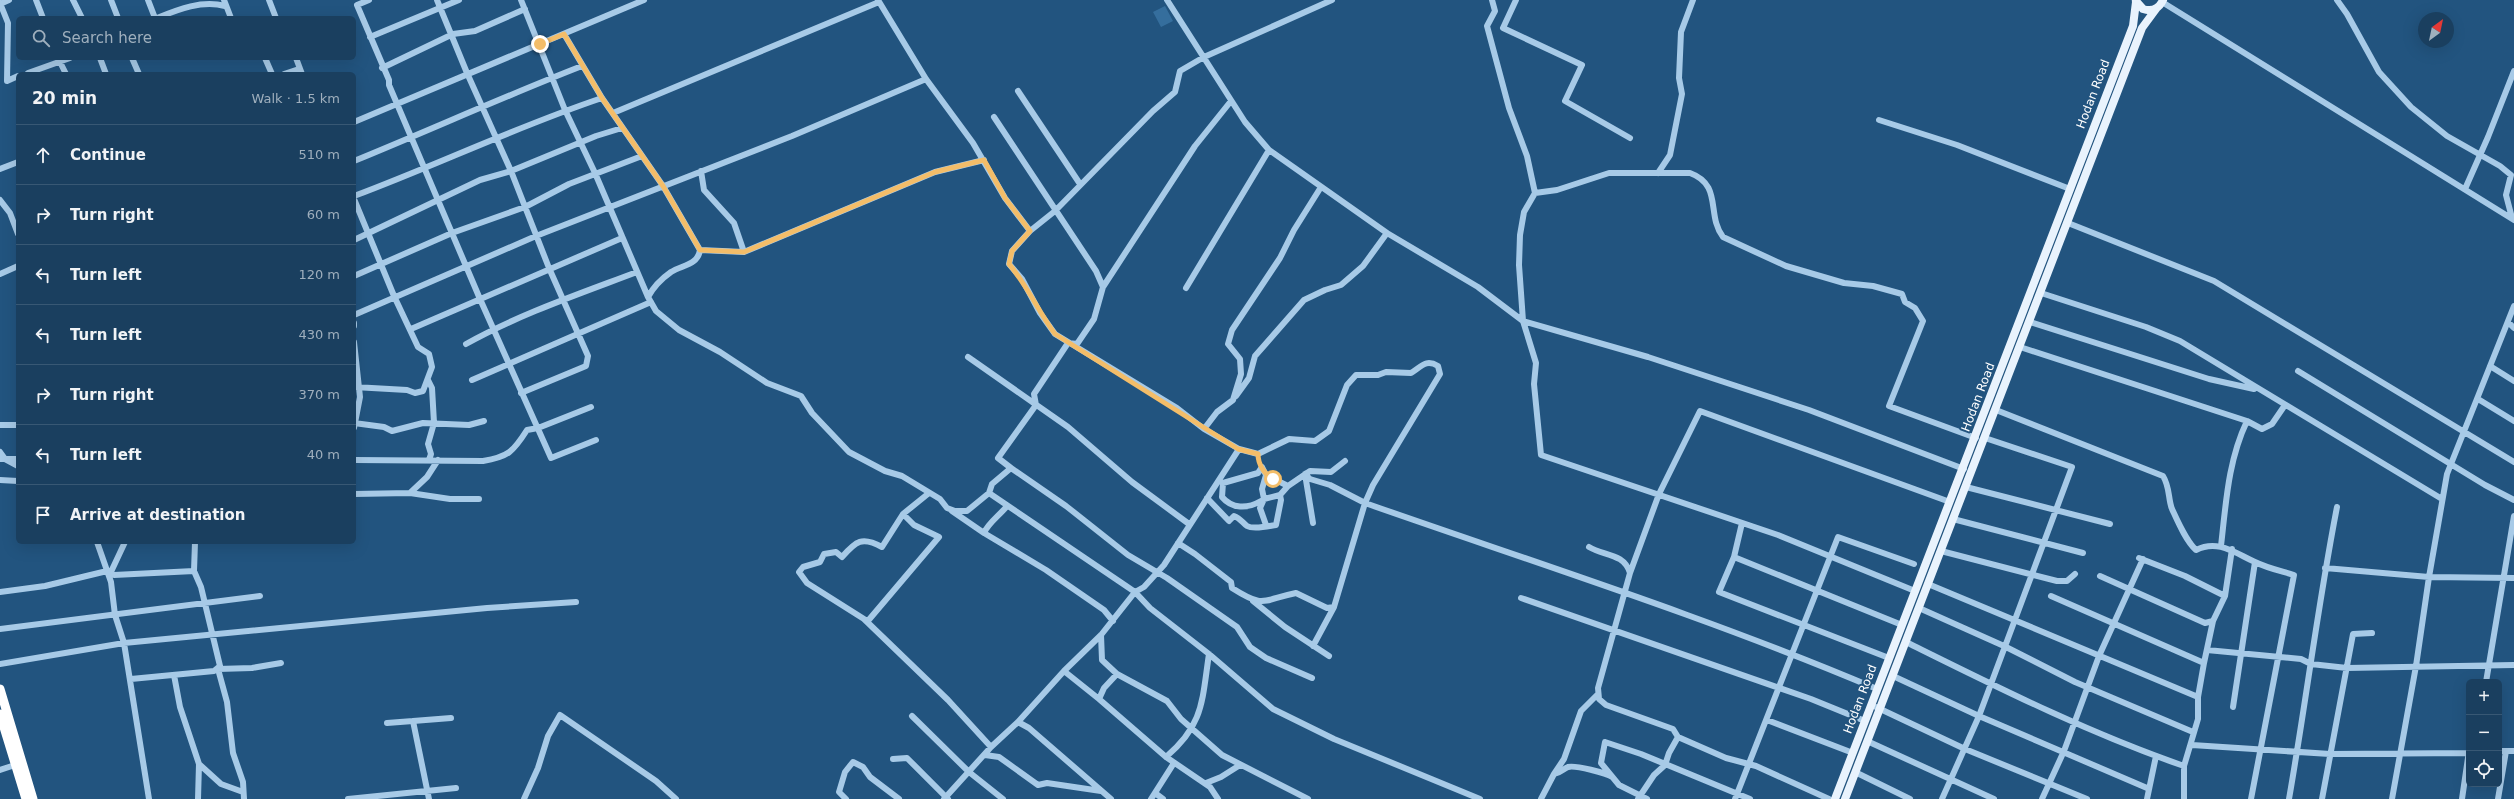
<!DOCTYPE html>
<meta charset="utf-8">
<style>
:root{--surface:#1a3f5f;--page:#234665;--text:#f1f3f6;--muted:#9fafbd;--line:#385874}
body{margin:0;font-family:"DejaVu Sans",sans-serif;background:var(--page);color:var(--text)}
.controls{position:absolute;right:12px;bottom:12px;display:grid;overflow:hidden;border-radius:6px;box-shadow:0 4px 16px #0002}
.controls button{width:36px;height:36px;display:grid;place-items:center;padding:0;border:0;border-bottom:1px solid var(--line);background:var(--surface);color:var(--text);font:20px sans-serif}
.compass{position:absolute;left:2418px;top:12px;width:36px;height:36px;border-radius:50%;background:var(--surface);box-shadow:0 4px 16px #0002;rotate:33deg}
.stop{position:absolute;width:12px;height:12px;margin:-9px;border:3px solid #f3bd69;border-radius:50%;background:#fff}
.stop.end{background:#f3bd69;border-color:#fff;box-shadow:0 1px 4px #0008}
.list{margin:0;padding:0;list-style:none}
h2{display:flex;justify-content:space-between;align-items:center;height:52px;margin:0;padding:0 16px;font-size:17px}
h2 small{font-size:13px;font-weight:400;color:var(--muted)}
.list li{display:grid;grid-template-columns:26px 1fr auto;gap:12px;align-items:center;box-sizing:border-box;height:60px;padding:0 16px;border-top:1px solid var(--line)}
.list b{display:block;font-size:15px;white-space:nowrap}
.list em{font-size:13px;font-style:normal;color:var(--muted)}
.icon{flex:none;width:22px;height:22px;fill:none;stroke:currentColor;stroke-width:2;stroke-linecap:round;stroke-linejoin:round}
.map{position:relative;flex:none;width:2514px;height:799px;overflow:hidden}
.search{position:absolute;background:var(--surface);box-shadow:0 4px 16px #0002;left:16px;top:16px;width:340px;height:44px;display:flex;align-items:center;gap:10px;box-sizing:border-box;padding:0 14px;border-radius:6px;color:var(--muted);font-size:15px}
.panel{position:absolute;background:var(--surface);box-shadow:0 4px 16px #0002;left:16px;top:72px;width:340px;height:472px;border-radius:6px}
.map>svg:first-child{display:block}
.green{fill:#356e9d}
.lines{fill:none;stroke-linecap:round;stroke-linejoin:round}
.minor{stroke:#a7cae7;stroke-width:6}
.major{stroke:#e9f3fd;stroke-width:8}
.highway{stroke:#fff;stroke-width:9}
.route{stroke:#f3bd69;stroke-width:5}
.labels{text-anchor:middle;stroke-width:4;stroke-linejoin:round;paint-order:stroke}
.street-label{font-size:12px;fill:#fff;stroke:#22547f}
</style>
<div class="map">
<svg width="2514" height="799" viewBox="0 0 2514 799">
<rect width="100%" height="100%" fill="#22547f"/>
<path class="green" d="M1165,6L1173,21L1161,27L1153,12Z"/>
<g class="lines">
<path class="minor" d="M36,0L43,18
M73,0L82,18
M111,0L118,18
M148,0L155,18
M224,0L231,18
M269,0L276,18
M369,0L357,5L389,80V85L480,299L551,458L596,440
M437,0L467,73L511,171L549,268L588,356L586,366L521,393
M521,0L565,110L595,173L648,297
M878,0L926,79L973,143L1005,198L1030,231
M1167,0L1245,122L1269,150L1387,233L1478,287L1523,321L1648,357L1809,410L1964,469
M1492,0L1495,11L1487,26L1509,108L1527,156L1535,193L1524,212L1520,235L1519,265L1523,321L1536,363L1534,384L1541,455L1778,535L1915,591
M1516,0L1503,28L1582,65L1565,101L1630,138
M2337,0L2347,14L2379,72L2411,107L2447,136L2500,166L2511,175L2506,195L2512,218
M2162,2L2514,220
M0,3L8,23L7,81L18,76
M0,4L9,0
M157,18C179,9 202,0 225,6
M564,34L602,98L663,186L700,250C698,265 682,265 671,272C661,279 654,286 648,297L656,311L679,330L720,352L767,383L801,396L812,413L849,452L885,471L902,476L940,499L947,508L955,511H967L989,493
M370,37L459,0
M100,58L106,74
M132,58L139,74
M265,58L272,74
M296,58L302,74
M59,60L66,74
M382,68L453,34L475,31L525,9
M28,73L70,58
M284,74L299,69
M1018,91L1080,184
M1231,101L1195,146L1103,287L1094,319L1077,344L1068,343L1034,394L1036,405L998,458L1011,468L992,484L989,493L1135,592L1150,608L1209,654L1273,709L1334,739L1480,799
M613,113L879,2
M994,117L1096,271L1103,287
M1879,120L1957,145L2070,189
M354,122L644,0
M354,161C430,130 505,96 582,66
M0,169L18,162
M701,171L704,190L734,223L744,252
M1658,173L1670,155L1682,94L1679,78L1681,32L1693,0
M2465,189L2488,137L2514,71
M1535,193L1557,190L1609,173H1690C1723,185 1706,215 1723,237L1786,266L1844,283L1873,286L1902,294L1905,302L1915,308L1923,321L1889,406L1976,438
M354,196C437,165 518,126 602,98
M354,199L394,296L418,347L429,354L432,367L423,391L415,393L407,390L354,387
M0,200L10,213L18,234
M2068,223L2214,281L2514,462
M354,240L480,180L511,171L596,136L622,128
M700,250L744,252L935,172L984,160
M0,274L18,266
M354,276L452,233L525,207L569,184L642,156
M1186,288L1269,150
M2041,293L2146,327L2180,341L2442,499
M2514,306L2447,474L2429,577L2514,578
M354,315L536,236L792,136L926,79
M2030,322L2209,379L2254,389
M2508,322L2514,328
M354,323V326
M411,329L622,238
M354,342L360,397L354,428
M466,344C520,314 579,294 637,272
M2020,347L2247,421L2262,429L2272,424L2285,405
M968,357L1068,427L1132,482L1189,524
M2490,366L2514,381
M2298,371L2485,485L2514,500
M428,380L432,388L434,423L428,444L431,454L429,460
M472,380L651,302
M1236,396L1249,378L1255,356L1304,300L1325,290L1341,285L1363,266L1387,233
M2478,399L2514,421
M1996,410L2163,476C2170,487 2168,499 2172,509C2178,522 2186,541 2196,550C2218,539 2235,553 2255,562C2267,568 2281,571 2294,575L2251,799
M354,423L384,427L392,431L423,423L469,425L484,421
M0,425H18
M1204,429L1177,408L1055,334L1040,313L1022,279L1009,264L1012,251L1030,231L1055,211L1153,111L1175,92L1180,71L1204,57L1332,0
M0,452L5,459L18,466
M0,459H18
M354,460L483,461C508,457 513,452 527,430L538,428L591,407
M1011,468L1066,506L1128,555L1167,578L1237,627L1250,647L1266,658L1312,678
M1305,474L1310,479L1330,485L1365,503C1536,563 1710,618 1877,689
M1305,474L1313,523
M1266,475L1288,486
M0,480L18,481
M1966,487L2110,524
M410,493L427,477L438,460
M929,493L903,514L882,547C862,536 856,541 842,557L836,552L824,554L820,562L803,567L799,572L807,583L864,619L948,700L991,747
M354,494L410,493L450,499H479
M1207,498L1229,521L1234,516C1240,518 1242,522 1247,526C1254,530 1269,526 1276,525L1281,500L1280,495
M1264,499L1280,495L1288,486L1310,471L1331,472L1345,461
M1261,501C1247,509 1232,509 1222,497L1223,483L1258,473L1262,467L1266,475L1262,489L1264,499L1260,508L1266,525
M952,511L984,533C988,523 1000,515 1007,506
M1953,519L2083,553
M1742,523L1734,557L1902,625
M984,533L1046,570L1104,610L1113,621
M97,542L111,582L115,615L124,643L149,799
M1178,543L1195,554L1231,582L1232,588C1265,609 1262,600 1296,593L1327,608L1334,607L1365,503L1373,485L1440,374L1438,366C1426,359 1422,366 1411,373L1386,372L1378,375H1356L1347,385L1329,431L1315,441L1289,439L1258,454L1239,449
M2221,546C2226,503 2228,461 2247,421
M1589,547C1604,556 1624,553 1630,573L1598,688L1599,699L1606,705L1673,729L1678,737L1669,753L1665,765L1654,775L1638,799
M1941,551L2057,581H2067L2075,574
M1734,557L1719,592L1889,658
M2139,558L2185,576L2225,596
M2325,568L2429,577L2416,666L2392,799
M194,571L195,542
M1630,573L1659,494L1700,411L1950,502
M110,574L125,542
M2100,576L2205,623L2213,621
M1928,584L2198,697
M0,592L45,586L107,571L114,575L194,571L201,587L220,666L214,671L131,679
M2051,596L2204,663
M1521,598L1811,699L1865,721
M1253,601L1285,627L1329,656
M1919,608L2004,646L2075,682L2193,732
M867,622L939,537L914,525L903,514
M0,629L260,596
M1101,635L1102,660L1117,674L1167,701L1181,719L1222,755L1308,799
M1906,642C1997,687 2088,733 2184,766
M1313,646L1334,607
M2207,650L2301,659L2311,664L2347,668L2514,665
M0,664L124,643L487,608L576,602
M1064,671L1099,699
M1117,674L1104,688L1099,699L1166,757L1210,787L1218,799
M174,675L180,707L199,764L198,799
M1893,676L1979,716L2147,788
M2486,682L2514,516
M1876,707L1965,749L2087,799
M2233,707L2255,562
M912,716L969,772L1003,799
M1767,720L1853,753
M1018,722L1029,728L1111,799
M387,723L413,721
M1678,737L1726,758L1756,766L1829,799
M1867,741L1994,799
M2192,745L2330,754L2469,753
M2499,751H2514
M985,755L999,757L1038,785L1047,783L1101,791
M1166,757C1204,725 1202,700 1209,654
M893,759L907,758L948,799
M199,764L221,784L243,792
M0,770L15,765
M1855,772L1910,799
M1554,774L1564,759L1581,711L1597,695
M1206,783L1221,777L1240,765
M1155,793L1163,799
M244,799L243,782L233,753L227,702L218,669L252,668L281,663
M348,799L456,788
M429,799L413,721L451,718
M524,799L538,768L548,736L560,715L656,781L676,799
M846,799L839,792L845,772L853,762L863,767L870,777L899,799
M944,799L991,747L1018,722L1064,671L1101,635L1135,592L1144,587L1164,565L1239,449L1204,429L1217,412L1233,400L1241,374L1240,359L1228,344L1232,330L1280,258L1294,230L1321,187
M1151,799L1174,763
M1541,799L1554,774C1561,773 1563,769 1568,767C1575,765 1607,773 1612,777
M1647,799L1619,785L1601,763L1605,742L1641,754L1750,799
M1735,799L1838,537L1914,564
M1942,799L1979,716L2072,467L1985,438
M2042,799L2064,751L2099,656L2143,559
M2147,799L2156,756
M2184,799V766L2198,719V697L2204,663L2213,621L2225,596L2232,549
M2289,799C2306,702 2318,604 2337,507
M2322,799L2353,634L2372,633
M2462,799L2469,751
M2498,799L2506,751"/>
<path class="major" d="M2136,1L2143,9C2152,12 2159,9 2163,0
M1835,799L2133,26L2136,2
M1845,799L2142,28L2156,9"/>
<path class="highway" d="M0,689L33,799
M0,714L26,799"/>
</g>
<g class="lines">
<path class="route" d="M540,44L564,34L602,98L663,186L700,250L744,252L935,172L984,160L1005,198L1030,231L1012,251L1009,264C1027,285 1038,311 1055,334L1238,449L1258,454C1258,464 1264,474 1273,479"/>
</g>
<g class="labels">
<g class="street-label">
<text transform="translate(2093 94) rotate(-69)" y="4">Hodan Road</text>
<text transform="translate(1978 397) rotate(-69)" y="4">Hodan Road</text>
<text transform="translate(1860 699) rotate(-69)" y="4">Hodan Road</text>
</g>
</g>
</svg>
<div class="controls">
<button>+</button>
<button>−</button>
<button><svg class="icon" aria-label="locate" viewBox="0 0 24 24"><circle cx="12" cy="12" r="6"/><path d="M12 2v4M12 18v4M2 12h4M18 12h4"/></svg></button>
</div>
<svg class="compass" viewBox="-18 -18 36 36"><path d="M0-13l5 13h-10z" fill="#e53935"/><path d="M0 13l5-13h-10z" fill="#9fafbd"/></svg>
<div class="stop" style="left:1273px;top:479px"></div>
<div class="stop end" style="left:540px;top:44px"></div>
<div class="search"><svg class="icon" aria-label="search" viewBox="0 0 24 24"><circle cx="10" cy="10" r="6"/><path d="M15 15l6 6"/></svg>Search here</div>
<section class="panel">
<h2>20 min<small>Walk · 1.5 km</small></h2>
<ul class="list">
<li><svg class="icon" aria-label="ahead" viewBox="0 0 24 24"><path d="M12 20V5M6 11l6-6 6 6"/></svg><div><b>Continue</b></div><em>510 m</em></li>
<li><svg class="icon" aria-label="right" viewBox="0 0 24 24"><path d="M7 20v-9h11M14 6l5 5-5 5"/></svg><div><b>Turn right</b></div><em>60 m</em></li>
<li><svg class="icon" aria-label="left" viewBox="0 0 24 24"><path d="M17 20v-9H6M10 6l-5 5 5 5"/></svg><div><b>Turn left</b></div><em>120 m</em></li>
<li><svg class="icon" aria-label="left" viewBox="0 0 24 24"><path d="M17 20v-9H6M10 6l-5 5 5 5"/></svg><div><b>Turn left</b></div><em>430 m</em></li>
<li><svg class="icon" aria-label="right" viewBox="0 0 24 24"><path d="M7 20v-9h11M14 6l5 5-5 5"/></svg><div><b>Turn right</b></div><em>370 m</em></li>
<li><svg class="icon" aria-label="left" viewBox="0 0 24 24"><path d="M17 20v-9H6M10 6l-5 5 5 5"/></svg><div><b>Turn left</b></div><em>40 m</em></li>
<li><svg class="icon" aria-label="arrive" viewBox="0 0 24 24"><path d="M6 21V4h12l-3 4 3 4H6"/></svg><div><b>Arrive at destination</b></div></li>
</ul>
</section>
</div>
